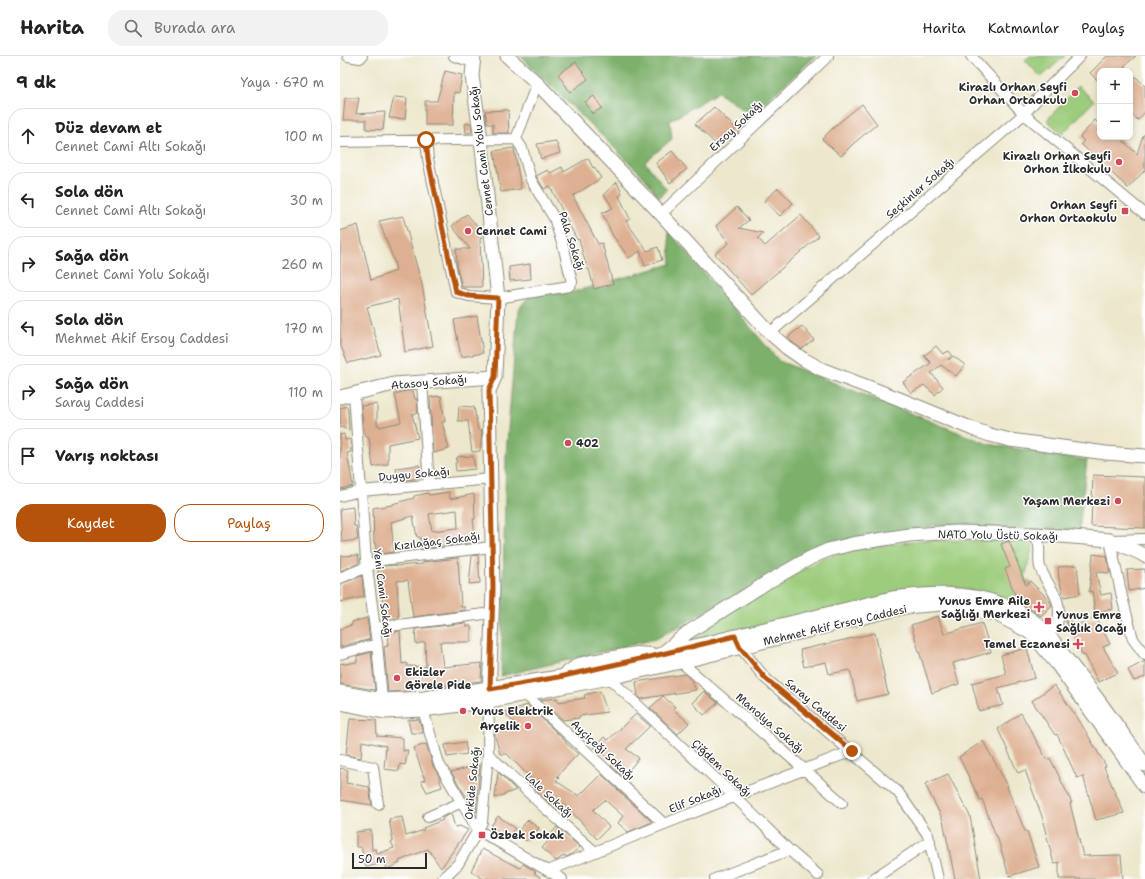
<!DOCTYPE html>
<html lang="tr">
<meta charset="utf-8">
<style>
:root{--surface:#fff;--page:#f2f2f2;--text:#222;--muted:#767676;--line:#e0e0e0;--accent:#b45309}
body{margin:0;font-family:"Shantell Sans",sans-serif;background:var(--page);color:var(--text)}
.controls{position:absolute;right:12px;top:12px;display:grid;overflow:hidden;border-radius:8px;box-shadow:0 2px 6px #0003}
.controls button{width:36px;height:36px;display:grid;place-items:center;padding:0;border:0;border-bottom:1px solid var(--line);background:var(--surface);color:var(--text);font:20px sans-serif}
.scale{position:absolute;left:12px;bottom:10px;width:75px;box-sizing:border-box;padding-left:4px;border:2px solid #2b2b2b;border-top:0;font-size:11px;line-height:14px;white-space:nowrap;color:#2b2b2b;-webkit-text-stroke:3px #fff;paint-order:stroke}
.stop{position:absolute;width:12px;height:12px;margin:-9px;border:3px solid #b45309;border-radius:50%;background:#fff}
.stop.end{background:#b45309;border-color:#fff;box-shadow:0 1px 4px #0008}
.list{margin:0;padding:0;list-style:none}
h2{display:flex;justify-content:space-between;align-items:center;height:52px;margin:0;padding:0 16px;font-size:17px}
h2 small{font-size:13px;font-weight:400;color:var(--muted)}
.list li{display:grid;grid-template-columns:26px 1fr auto;gap:12px;align-items:center;box-sizing:border-box;height:56px;margin:0 8px 8px;padding:0 8px;border:1px solid var(--line);border-radius:16px}
.list b{display:block;font-size:15px;white-space:nowrap}
.list p{margin:0;font-size:13px;white-space:nowrap;color:var(--muted)}
.list em{font-size:13px;font-style:normal;color:var(--muted)}
.actions{display:flex;gap:8px;padding:12px 16px}
.actions a{flex:1;padding:9px 0;border:1px solid var(--accent);border-radius:16px;text-align:center;font-size:14px;color:var(--accent)}
.actions .main{background:var(--accent);color:#fff}
.icon{flex:none;width:22px;height:22px;fill:none;stroke:currentColor;stroke-width:2;stroke-linecap:round;stroke-linejoin:round}
.map{position:relative;flex:none;width:805px;height:823px;overflow:hidden}
header{display:flex;align-items:center;gap:24px;box-sizing:border-box;height:56px;padding:0 20px;background:var(--surface);border-bottom:1px solid var(--line)}
header strong{font-size:19px}
nav{display:flex;gap:22px;margin-inline-start:auto;font-size:14px}
.search{width:280px;height:36px;background:var(--page);display:flex;align-items:center;gap:10px;box-sizing:border-box;padding:0 14px;border-radius:16px;color:var(--muted);font-size:15px}
main{display:flex}
aside{flex:1;background:var(--surface)}
.map>svg:first-child{display:block}
.green{fill:#9ccc7b;stroke:#647c53}
.forest{fill:#7db06b;stroke:#546e4b}
.building{fill:#deb092;fill-rule:evenodd}
.lines{fill:none;stroke-linecap:round;stroke-linejoin:round}
.street-casing{stroke:#8c8a7c;stroke-width:12}
.secondary-casing{stroke:#8c8a7c;stroke-width:15}
.street{stroke:#fff;stroke-width:10}
.secondary{stroke:#fff;stroke-width:13}
.route{stroke:#b45309;stroke-width:5}
.poi-dot{fill:#d1495b;stroke:#fff;stroke-width:1.5}
.labels{text-anchor:middle;stroke-width:3;stroke-linejoin:round;paint-order:stroke}
.poi-label{font-size:11px;font-weight:bold;fill:#2b2b2b;stroke:#fff;text-anchor:end}
.street-label{font-size:11px;fill:#2b2b2b;stroke:#fff}
</style>
<header>
<strong>Harita</strong>
<div class="search"><svg class="icon" aria-label="search" viewBox="0 0 24 24"><circle cx="10" cy="10" r="6"/><path d="M15 15l6 6"/></svg>Burada ara</div>
<nav><a>Harita</a><a>Katmanlar</a><a>Paylaş</a></nav>
</header>
<main>
<aside>
<h2>9 dk<small>Yaya · 670 m</small></h2>
<ul class="list">
<li><svg class="icon" aria-label="ahead" viewBox="0 0 24 24"><path d="M12 20V5M6 11l6-6 6 6"/></svg><div><b>Düz devam et</b><p>Cennet Cami Altı Sokağı</p></div><em>100 m</em></li>
<li><svg class="icon" aria-label="left" viewBox="0 0 24 24"><path d="M17 20v-9H6M10 6l-5 5 5 5"/></svg><div><b>Sola dön</b><p>Cennet Cami Altı Sokağı</p></div><em>30 m</em></li>
<li><svg class="icon" aria-label="right" viewBox="0 0 24 24"><path d="M7 20v-9h11M14 6l5 5-5 5"/></svg><div><b>Sağa dön</b><p>Cennet Cami Yolu Sokağı</p></div><em>260 m</em></li>
<li><svg class="icon" aria-label="left" viewBox="0 0 24 24"><path d="M17 20v-9H6M10 6l-5 5 5 5"/></svg><div><b>Sola dön</b><p>Mehmet Akif Ersoy Caddesi</p></div><em>170 m</em></li>
<li><svg class="icon" aria-label="right" viewBox="0 0 24 24"><path d="M7 20v-9h11M14 6l5 5-5 5"/></svg><div><b>Sağa dön</b><p>Saray Caddesi</p></div><em>110 m</em></li>
<li><svg class="icon" aria-label="arrive" viewBox="0 0 24 24"><path d="M6 21V4h12l-3 4 3 4H6"/></svg><div><b>Varış noktası</b></div></li>
</ul>
<div class="actions"><a class="main">Kaydet</a><a>Paylaş</a></div>
</aside>
<div class="map">
<svg width="805" height="823" viewBox="0 0 805 823">
<rect width="100%" height="100%" fill="#fff"/>
<filter id="ink" filterUnits="userSpaceOnUse"><feTurbulence type="fractalNoise" baseFrequency=".025" numOctaves="2"/><feDisplacementMap in="SourceGraphic" scale="8" xChannelSelector="R" yChannelSelector="G"/><feConvolveMatrix kernelMatrix="1 2 1 2 8 2 1 2 1" color-interpolation-filters="sRGB"/></filter>
<filter id="wash" filterUnits="userSpaceOnUse"><feTurbulence type="fractalNoise" baseFrequency=".012" numOctaves="4" result="noise"/><feDisplacementMap in="SourceGraphic" scale="16" xChannelSelector="R" yChannelSelector="G"/><feGaussianBlur stdDeviation="0.9" result="paint"/><feColorMatrix in="noise" values="0 0 0 0 0 0 0 0 0 0 0 0 0 0 0 0 0 1.4 0 .05"/><feComposite in="paint" operator="in"/></filter>
<g filter="url(#wash)">
<rect width="100%" height="100%" fill="#ede8cd"/>
<path class="green" d="M690,0H725L701,21L685,4Z
M738,30L754,45L722,78L707,64Z
M582,484L679,485L693,488L684,525H690L675,540L691,555L631,534L620,533L595,532L347,585L357,575L419,537L484,502L523,492Z"/>
<path class="forest" d="M180,0H476L411,59L378,36L330,65L332,83L305,106L327,134L319,142L303,120Z
M328,174L439,305L648,388L747,404L739,476L593,470L486,489L316,583L161,620L166,398L178,254L189,240L233,236L331,208Z"/>
<g id="blocks">
<path class="building" d="M767,0H796L784,10L790,15H760V27L750,17Z
M236,6L248,23L230,36L218,18Z
M105,15L122,19L119,37L114,36L113,69H85V45H97Z
M790,15L805,30V56L798,64L790,57Z
M254,40L262,52L252,58L245,46Z
M54,41L67,42L65,63L49,62Z
M5,42H19L16,58L45,56L43,74L26,73V64H3Z
M522,48L537,68L514,87L501,100L482,83L496,69Z
M374,51L396,73L378,90L355,68Z
M168,54L169,77H153V68H147L145,55Z
M755,64L760,69V81H779L797,98L803,79H805V114L788,132L741,88L744,85L740,81Z
M131,67L132,76L126,77L125,68Z
M216,85L220,97L201,103L197,88Z
M174,92L181,133L161,136L154,95Z
M332,95L347,113L330,127L316,107Z
M248,102L253,112L254,111L261,122L233,140L258,188L262,187L273,228L254,233L249,213H247L239,183L237,184L210,130L204,133L196,120L208,114L210,117L222,111L224,116Z
M277,126L282,138L279,140L290,163L286,165L307,195L318,191L322,204L305,210L300,195L289,202L273,180L262,157L273,152L264,138Z
M438,132L453,147L440,160L424,145Z
M397,151L409,164L399,172L423,177L418,182L425,190L461,159L479,180L411,239L375,198L389,187L376,170Z
M127,158L143,177V180L140,183L142,231H122L118,216L116,193H130L112,170Z
M63,160L82,229L93,290L65,296L58,243L27,251L41,299L8,307L0,288V175L18,169L31,224L56,215L54,205L39,165Z
M190,208L191,223L170,225L169,211Z
M137,260L143,297L121,301L114,264Z
M462,270L474,284L462,293L452,286L448,281Z
M596,290L603,298L609,295L612,299L608,303L609,304L613,300L625,309L616,320L601,309L591,317L603,331L595,339L584,329L571,337L563,326L591,307L584,300Z
M66,335H73L75,343H77L78,357L72,358L78,382L48,388V408L33,411L29,382L25,380L21,350L37,348V369H39L40,371L61,366L55,338Z
M101,340L105,366H102L109,393L93,397L90,341Z
M7,350L8,356L9,374L0,371V352Z
M119,350L134,351L138,374H142L140,395L132,396L128,365H118Z
M4,378L5,384L10,383L11,396L7,397L13,430L0,433V379Z
M133,400L135,413L116,415L115,407H116L117,401Z
M79,409L82,422L58,425L56,412Z
M753,419L805,421V472L751,470Z
M109,436L110,443L134,438L135,463H133L136,486L81,493L80,481H77L73,460L51,466L54,496L41,498L37,499L35,487H34L33,452L52,449V448L74,442V440L88,437L89,439ZM117,454L118,472L92,475L89,458Z
M13,451L14,470H16L18,484L2,486L0,453Z
M669,485L686,529L690,525L710,545L712,549L701,560L686,551L676,541L665,513L670,511L661,488Z
M753,498L767,500L770,517L756,516L761,539L771,537L773,553L755,556L752,535L749,536Z
M18,499L19,507L0,515L1,500Z
M138,499L140,527L129,528L132,500Z
M118,502L121,551H125V554L73,561L68,524L57,525L59,562L44,564L42,538H41L38,513L44,510L55,509L56,510L83,508V506Z
M737,509L740,538L724,541L719,523L718,511Z
M805,513V532L789,535L787,514Z
M22,520L24,541L0,546V528Z
M598,560L604,578L642,567L651,596L613,607L619,628L592,637L571,569Z
M725,560L735,570L756,561L770,588L763,591L778,617L758,626L745,599L743,600L725,563Z
M27,562L30,583L17,587V586L0,591V573L12,569V566Z
M126,567V570H131V586H100L103,611L142,607L141,625L100,630H68V635L48,636L44,591L48,590L47,577L60,575L62,608L67,607V610L86,611L85,586L76,588L75,573Z
M535,577L548,638L517,645L510,614L489,618L486,606L464,611L460,594Z
M687,592L695,622L658,632L663,649L639,655L632,627L666,618L661,599Z
M31,596L35,634L0,628V607L5,608L17,606V600Z
M805,605V621L794,625L788,614Z
M345,618L351,624L356,634L300,643L298,641L296,626Z
M714,629L739,664L766,710L764,711L784,757L756,764L743,720L737,722L717,678L715,679L692,645Z
M260,635L267,656L239,660V662L223,664L201,644L217,642L218,646L245,642L244,639Z
M364,635L378,647L364,659L352,647Z
M323,640L335,651L333,653L349,667L338,678L310,652Z
M188,649L226,686V687L238,698L217,720L219,722L216,725L239,740L261,718L312,766L288,776L278,767L283,760L265,744L253,754L269,771L257,783L224,748L217,754L209,747L188,727L193,724L167,698H160L155,680V675L177,670L164,656Z
M681,657L707,704L710,702L732,747H730L743,800L781,799L783,823H719V806L714,808L703,766H704L685,714L678,717L658,673Z
M296,658L310,670L286,693L299,702L283,721L271,710L274,707L254,691L264,681L268,684Z
M10,663L36,664L37,680L63,682V695L68,694L65,709L60,708L59,715L44,713L46,690L22,685L21,702L6,699Z
M79,663L83,677H71L68,664Z
M643,685L668,730L667,731L685,775H687L699,811L669,820L657,780H656L642,743L640,744L619,701Z
M125,686L127,698L107,701L105,689Z
M86,688L93,710L98,718L102,731L87,736L81,725L85,724L74,692Z
M140,709L136,756L129,745L111,716Z
M0,712L8,714L6,727L29,731L32,749L0,744Z
M158,716L176,734L155,742Z
M608,718L630,760L641,823H615L603,764L585,728Z
M111,758L115,771L120,770L128,774L101,812L88,793L59,805L60,807L47,813L45,807L26,811L21,791H16V776L31,774L32,794L36,793L37,798L54,792L51,786L53,785L49,763L62,761L66,780L84,774L83,772L103,764L102,762Z
M158,760L175,772L168,782L151,770Z
M188,764L199,772L186,785L176,777Z
M217,771L240,791L232,798L226,801L224,799L216,805L202,792L210,783L208,781Z
M142,793L180,812L183,808L193,814L196,816L194,817L202,823H144L131,815Z"/>
</g>
</g>
<g filter="url(#ink)">
<use href="#blocks" fill-opacity="0" stroke="#8c8a7c" stroke-width="1"/>
<g class="lines">
<defs>
<path id="street" d="M8,0L20,2L22,0
M114,0L133,6
M631,0L684,58L805,158
M86,84L88,103L116,236L129,240L158,242L229,230L232,226L224,193L214,162L191,124L182,92L176,83
M0,86L176,83L197,27
M321,158L488,0
M430,277L684,58L699,41L740,0
M82,326L89,429
M14,338L26,504L37,588L42,644
M0,440L21,435L151,423
M695,478C696,482 699,486 699,490C700,498 698,503 700,511C707,531 723,541 718,564C716,572 712,574 705,575
M805,483L770,484L782,541L793,583L805,599
M0,522L27,511L42,504L152,491
M35,572L152,557
M400,591L425,622L558,736L588,779L598,823
M0,598L37,588
M341,606L465,714L502,747
M222,619L238,607L251,604L296,596L312,597
M269,622L394,740L449,794L478,819
M185,638L324,768
M83,654L99,708L138,774L222,823
M148,698L205,752L255,796
M0,704L33,711L38,748
M88,761L122,746
M208,815L324,768L512,695
M102,823L118,808L138,774L142,766L148,698L149,645
M375,823L449,794
M533,823L590,785"/>
<path id="secondary" d="M134,0L132,20L141,83L158,242L155,321L149,335L153,532L149,641
M167,0L197,27L321,158L430,277L447,292L463,303L481,313L557,342L633,373L650,379L670,384L766,397L805,400
M0,341L54,328L155,321
M324,596L347,577L426,527L470,502L488,494L512,488L569,479L616,476L695,478L770,484L802,498L805,500
M0,636L42,644L84,642L219,621L322,598L552,542C589,537 625,535 661,548C676,553 693,563 705,575C714,584 721,596 729,606C756,639 780,674 805,709
M0,647L44,656L83,654L149,645L269,622L341,606L565,551L603,548L656,558L689,576L698,585L717,608L771,683L805,731"/>
</defs>
<use href="#street" class="street-casing"/>
<use href="#secondary" class="secondary-casing"/>
<use href="#street" class="street"/>
<use href="#secondary" class="secondary"/>
</g>
</g>
<g class="lines" filter="url(#ink)">
<path class="route" d="M86,84L88,103L116,236L129,240L158,242L155,321L149,334L153,532L150,633L219,621L322,598L395,580L400,591L425,622L512,695"/>
</g>
<g class="poi-dot">
<circle cx="735" cy="37" r="4"/>
<circle cx="779" cy="106" r="4"/>
<rect x="781" y="151" width="8" height="8" rx="2"/>
<circle cx="128" cy="175" r="4"/>
<circle cx="228" cy="387" r="4"/>
<circle cx="778" cy="445" r="4"/>
<path d="M697 545h4v4h4v4h-4v4h-4v-4h-4v-4h4z"/>
<rect x="704" y="561" width="8" height="8" rx="2"/>
<path d="M736 582h4v4h4v4h-4v4h-4v-4h-4v-4h4z"/>
<circle cx="57" cy="622" r="4"/>
<circle cx="123" cy="655" r="4"/>
<circle cx="188" cy="670" r="4"/>
<rect x="138" y="775" width="8" height="8" rx="2"/>
</g>
<g class="labels">
<g class="poi-label">
<text x="727" y="35">Kirazlı Orhan Seyfi<tspan x="727" dy="13">Orhan Ortaokulu</tspan></text>
<text x="771" y="104">Kirazlı Orhan Seyfi<tspan x="771" dy="13">Orhon İlkokulu</tspan></text>
<text x="777" y="153">Orhan Seyfi<tspan x="777" dy="13">Orhon Ortaokulu</tspan></text>
<text x="136" y="179" text-anchor="start">Cennet Cami</text>
<text x="236" y="391" text-anchor="start">402</text>
<text x="770" y="449">Yaşam Merkezi</text>
<text x="690" y="549">Yunus Emre Aile<tspan x="690" dy="13">Sağlığı Merkezi</tspan></text>
<text x="716" y="563" text-anchor="start">Yunus Emre<tspan x="716" dy="13">Sağlık Ocağı</tspan></text>
<text x="730" y="592">Temel Eczanesi</text>
<text x="65" y="620" text-anchor="start">Ekizler<tspan x="65" dy="13">Görele Pide</tspan></text>
<text x="131" y="659" text-anchor="start">Yunus Elektrik</text>
<text x="180" y="674">Arçelik</text>
<text x="150" y="783" text-anchor="start">Özbek Sokak</text>
</g>
<g class="street-label">
<text transform="translate(396 70) rotate(-43)" y="4">Ersoy Sokağı</text>
<text transform="translate(141 95) rotate(-97)" y="4">Cennet Cami Yolu Sokağı</text>
<text transform="translate(580 132) rotate(-41)" y="4">Seçkinler Sokağı</text>
<text transform="translate(232 185) rotate(72)" y="4">Pala Sokağı</text>
<text transform="translate(89 326) rotate(-5)" y="4">Atasoy Sokağı</text>
<text transform="translate(74 418) rotate(-5)" y="4">Duygu Sokağı</text>
<text transform="translate(658 479) rotate(1)" y="4">NATO Yolu Üstü Sokağı</text>
<text transform="translate(97 485) rotate(-7)" y="4">Kızılağaç Sokağı</text>
<text transform="translate(43 537) rotate(83)" y="4">Yeni Cami Sokağı</text>
<text transform="translate(495 569) rotate(-13)" y="4">Mehmet Akif Ersoy Caddesi</text>
<text transform="translate(476 649) rotate(40)" y="4">Saray Caddesi</text>
<text transform="translate(430 667) rotate(41)" y="4">Manolya Sokağı</text>
<text transform="translate(263 694) rotate(43)" y="4">Ayçiçeği Sokağı</text>
<text transform="translate(382 712) rotate(44)" y="4">Çiğdem Sokağı</text>
<text transform="translate(132 727) rotate(-84)" y="4">Orkide Sokağı</text>
<text transform="translate(209 739) rotate(43)" y="4">Lale Sokağı</text>
<text transform="translate(355 743) rotate(-22)" y="4">Elif Sokağı</text>
</g>
</g>
</svg>
<div class="controls">
<button>+</button>
<button>−</button>
</div>
<div class="scale">50 m</div>
<div class="stop" style="left:86px;top:84px"></div>
<div class="stop end" style="left:512px;top:695px"></div>
</div>
</main>
